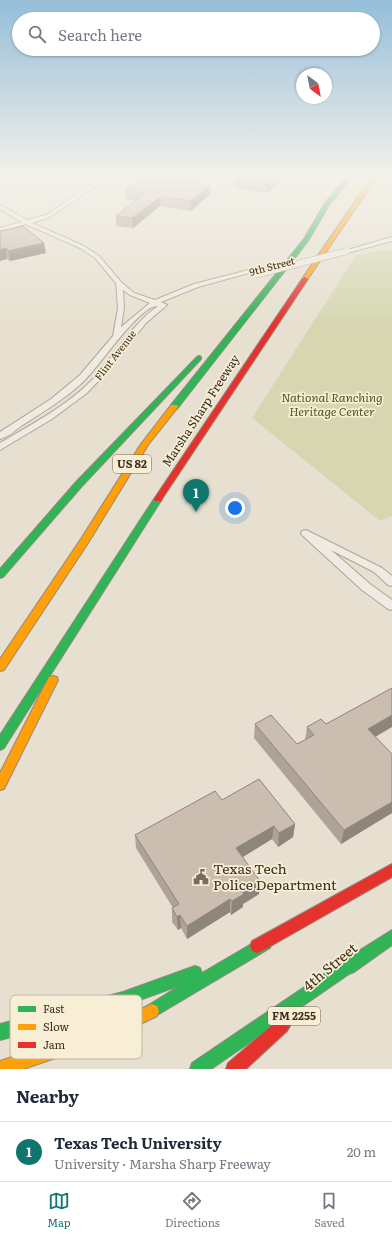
<!DOCTYPE html>
<meta charset="utf-8">
<style>
:root{--surface:#fff;--page:#f6f6f7;--text:#1f2937;--muted:#747a83;--line:#e0e1e3;--accent:#0f766e}
body{margin:0;font-family:Literata,serif;background:var(--page);color:var(--text)}
.compass{position:absolute;left:296px;top:68px;width:36px;height:36px;border-radius:50%;background:var(--surface);box-shadow:0 1px 3px #0004;rotate:148deg}
.you{position:absolute;left:235px;top:508px;width:14px;height:14px;margin:-10px;border:3px solid #fff;border-radius:50%;background:#1a73e8;box-shadow:0 0 0 6px #1a73e833}
.badge{display:grid;place-items:center;width:26px;height:26px;border-radius:50%;background:var(--accent);color:#fff;font-size:13px;font-weight:700}
.pin{position:absolute;translate:-50% -33px;filter:drop-shadow(0 1px 2px #0008)}
.pin::after{content:'';position:absolute;top:21px;width:14px;height:12px;background:inherit;clip-path:polygon(0 0,100% 0,50% 100%)}
.list{margin:0;padding:0;list-style:none}
h2{display:flex;justify-content:space-between;align-items:center;height:52px;margin:0;padding:0 16px;font-size:17px}
h2 small{font-size:13px;font-weight:400;color:var(--muted)}
.list li{display:grid;grid-template-columns:26px 1fr auto;gap:12px;align-items:center;box-sizing:border-box;height:60px;padding:0 16px;border-top:1px solid var(--line)}
.list b{display:block;font-size:15px;white-space:nowrap}
.list p{margin:0;font-size:13px;white-space:nowrap;color:var(--muted)}
.list em{font-size:13px;font-style:normal;color:var(--muted)}
.icon{flex:none;width:22px;height:22px;fill:none;stroke:currentColor;stroke-width:2;stroke-linecap:round;stroke-linejoin:round}
.map{position:relative;flex:none;width:392px;height:1069px;overflow:hidden}
.search{position:absolute;background:var(--surface);box-shadow:0 1px 3px #0004;left:12px;right:12px;top:12px;height:44px;display:flex;align-items:center;gap:10px;box-sizing:border-box;padding:0 14px;border-radius:22px;color:var(--muted);font-size:15px}
.sheet{height:112px;background:var(--surface)}
nav{display:flex;justify-content:space-around;align-items:center;box-sizing:border-box;height:56px;border-top:1px solid var(--line);background:var(--surface);font-size:11px;color:var(--muted)}
nav a{display:grid;justify-items:center;gap:2px}
nav .on{color:var(--accent)}
.map>svg:first-child{display:block}
.green{fill:#d6d7b1}
.lines{fill:none;stroke-linecap:round;stroke-linejoin:round}
.street-casing{stroke:#aca598;stroke-width:2}
.fast-casing{stroke:#928a7f;stroke-width:2}
.slow-casing{stroke:#928a7f;stroke-width:2}
.jam-casing{stroke:#928a7f;stroke-width:2}
.street{fill:#efebe2;fill-rule:evenodd}
.fast{fill:#30b455;fill-rule:evenodd}
.slow{fill:#ff9f0a;fill-rule:evenodd}
.jam{fill:#e5322d;fill-rule:evenodd}
.street-bridge-casing{stroke:#aca598;stroke-width:7;stroke-linecap:butt}
.street-bridge{stroke:#efebe2;stroke-width:6}
.wall{fill:#afa397}
.shaded-wall{fill:#8e857b}
.building{fill:#cbbeb0;stroke:#8e857b}
.labels{text-anchor:middle;stroke-width:3.5;stroke-linejoin:round;paint-order:stroke}
.far-street-label{font-size:10px;fill:#3d2d1f;stroke:#f8eed6}
.shield{fill:#f8eed6;stroke:#756756;stroke-width:1}
.shield-label{font-size:11px;font-weight:bold;fill:#3d2d1f}
.park-label{font-size:12px;font-style:italic;fill:#4c5a24;stroke:#f8eed6}
.street-label{font-size:12px;fill:#3d2d1f;stroke:#f8eed6}
.near-poi-label{font-size:14px;fill:#3d2d1f;stroke:#f8eed6;text-anchor:start}
.near-street-label{font-size:14px;fill:#3d2d1f;stroke:#f8eed6}
.key{fill:#f8eed6;stroke:#c0b49f;stroke-width:1}
.key-label{font-size:11px;fill:#3d2d1f}
</style>
<div class="map">
<svg width="392" height="1069" viewBox="0 0 392 1069">
<rect width="100%" height="100%" fill="#e7e0d0"/>
<path class="green" d="M0,175H44V176L0,184Z
M392,249V516L380,521L252,418L356,255Z"/>
<g class="lines">
<defs>
<path id="street" d="M105,175H111L50,217L32,223L84,246L99,256L121,282L134,293L155,300L194,284L260,267L263,269L198,287L161,302L167,305L146,323L106,373L87,393L52,419L0,450V443C32,424 67,406 93,379C116,355 131,325 158,306C141,304 99,366 86,379C67,398 43,412 21,426C15,431 8,437 0,439V432L51,399L80,375L113,336L118,308L116,283L95,258L80,248L26,224L0,232V228L22,222L0,209V205L27,220L46,215ZM123,290L130,295L150,303L121,327L124,308Z
M392,237V241L347,253L344,251Z
M306,530L382,568L392,576V586L388,585L374,572L331,550L370,584L392,600V610L388,609L362,590L302,535L301,533L302,531Z"/>
<path id="fast" d="M349,175H354L329,205L308,241L177,409H171V405L304,239L325,203Z
M199,356L201,357V359L82,486L3,577L0,578V569L76,482L197,357Z
M158,496L162,499L4,748L0,750V735L154,499Z
M392,930V945L354,972L349,974L211,1069H190L192,1063L349,957Z
M265,936L270,938L272,943L270,948L152,1018L147,1016L145,1011L147,1006L181,985L123,1006L0,1040V1024L123,992L195,966L200,968L202,973Z"/>
<path id="slow" d="M373,175H378L307,280H303L302,279Z
M171,405H177L178,407L148,445L88,543L4,670L0,671V659L81,539L141,444Z
M53,676L57,677L58,680L4,789L0,790V773L49,677Z
M152,1004L157,1006L159,1011L157,1016L103,1042L23,1069H0V1061L101,1027Z"/>
<path id="jam" d="M305,277L308,279L162,499L161,501H155L154,499L302,279Z
M392,864V877L262,951L257,953L252,951L250,946L252,941Z
M282,1018L287,1021L290,1026L287,1031L246,1069H226L228,1063L277,1021Z"/>
</defs>
<use href="#street" class="street-casing"/>
<use href="#fast" class="fast-casing"/>
<use href="#slow" class="slow-casing"/>
<use href="#jam" class="jam-casing"/>
<use href="#street" class="street"/>
<use href="#fast" class="fast"/>
<use href="#slow" class="slow"/>
<use href="#jam" class="jam"/>
<defs>
<path id="street-bridge" d="M255,275L347,251"/>
</defs>
<use href="#street-bridge" class="street-bridge-casing"/>
<use href="#street-bridge" class="street-bridge"/>
</g>
<path class="wall" d="M241,175H286L268,193L235,188V180Z
M193,182L210,194L191,211L160,206L133,228L116,226V216L136,201L125,199V190L194,182Z
M0,230L46,253L10,261L7,259Z
M255,724L297,744L305,740L307,727L326,724L375,737L392,754V813L341,844L254,738Z
M222,800L295,824L293,837L278,847L272,839L243,857L259,894L243,904V907L231,915L230,912L187,939L181,928L178,930L172,922V908H173L136,848L135,835Z"/>
<path class="shaded-wall" d="M190,175H194V182L183,190V181Z
M278,175H286L268,193V184Z
M210,185V194L191,211V201Z
M160,197V206L133,228L132,218Z
M44,243L46,253L10,261L8,251Z
M6,248L7,259L0,261V250Z
M392,715V727L365,743L368,729Z
M392,802V813L341,844L344,830Z
M295,824L293,837L278,847L279,833Z
M274,826L272,839L236,861V848Z
M260,881L259,894L243,904V907L231,915L232,901L242,892Z
M230,899V912L187,939V926Z
M180,915L181,928L178,930L177,917Z"/>
<path class="building" d="M144,175H190L183,181L210,185L191,201L160,197L132,218L116,216L146,193L125,190Z
M241,175H278L268,184L235,180Z
M23,226L44,243L8,251L6,248L0,250V230L1,231Z
M392,688V715L368,729L392,754V802L344,830L255,724L271,715L297,744L314,735L307,727L321,719L326,724Z
M259,779L295,824L279,833L274,826L236,848L260,881L242,892L244,894L232,901L230,899L187,926L180,915L177,917L172,908L179,904L135,835L215,791L222,800Z"/>
<linearGradient id="sky" x2="0" y2="1"><stop stop-color="#95bed9"/><stop offset="0.54" stop-color="#f4f1ea"/><stop offset="1" stop-color="#f4f1ea" stop-opacity="0"/></linearGradient>
<rect width="392" height="325" fill="url(#sky)"/>
<defs>
<symbol id="civic-bare" viewBox="-9 -9 18 18"><path d="M-.6-6.5H3V-4.5H.6V-3L4-1V1h2V6H-6V1h2V-1L-.6-3ZM-1.2 2.5V6h2.4V2.5Z" fill="#786c5d" stroke="#f8eed6" stroke-width="2.5" paint-order="stroke"/></symbol>
</defs>
<g fill-rule="evenodd">
<use href="#civic-bare" x="190" y="866" width="22" height="22"/>
</g>
<g class="labels">
<g class="far-street-label">
<text transform="translate(272 266) rotate(-15)" y="4">9th Street</text>
<text transform="translate(115 355) rotate(-52)" y="4">Flint Avenue</text>
</g>
<g class="shield">
<rect x="113" y="455" width="38" height="18" rx="3"/>
<rect x="268" y="1007" width="52" height="18" rx="3"/>
</g>
<g class="shield-label">
<text x="132" y="468">US 82</text>
<text x="294" y="1020">FM 2255</text>
</g>
<g class="park-label">
<text x="332" y="402">National Ranching<tspan x="332" dy="14">Heritage Center</tspan></text>
</g>
<g class="street-label">
<text transform="translate(201 411) rotate(-57)" y="4">Marsha Sharp Freeway</text>
</g>
<g class="near-poi-label">
<text x="213" y="874">Texas Tech<tspan x="213" dy="16">Police Department</tspan></text>
</g>
<g class="near-street-label">
<text transform="translate(330 967) rotate(-40)" y="5">4th Street</text>
</g>
</g>
<rect x="10" y="995" width="132" height="64" rx="6" class="key"/>
<rect x="18" y="1006" width="18" height="6" fill="#30b455"/>
<rect x="18" y="1024" width="18" height="6" fill="#ff9f0a"/>
<rect x="18" y="1042" width="18" height="6" fill="#e5322d"/>
<g class="key-label">
<text x="43" y="1013">Fast</text>
<text x="43" y="1031">Slow</text>
<text x="43" y="1049">Jam</text>
</g>
</svg>
<svg class="compass" viewBox="-18 -18 36 36"><path d="M0-13l5 13h-10z" fill="#e53935"/><path d="M0 13l5-13h-10z" fill="#747a83"/></svg>
<div class="you"></div>
<div class="pin badge" style="left:196px;top:512px">1</div>
<div class="search"><svg class="icon" aria-label="search" viewBox="0 0 24 24"><circle cx="10" cy="10" r="6"/><path d="M15 15l6 6"/></svg>Search here</div>
</div>
<section class="sheet">
<h2>Nearby<small></small></h2>
<ul class="list">
<li><span class="badge">1</span><div><b>Texas Tech University</b><p>University · Marsha Sharp Freeway</p></div><em>20 m</em></li>
</ul>
</section>
<nav>
<a class="on"><svg class="icon" aria-label="map" viewBox="0 0 24 24"><path d="M3 6l6-2 6 2 6-2v14l-6 2-6-2-6 2zM9 4v14M15 6v14"/></svg>Map</a>
<a><svg class="icon" aria-label="directions" viewBox="0 0 24 24"><path d="M12 3l9 9-9 9-9-9zM9 14v-3h6M13 9l2 2-2 2"/></svg>Directions</a>
<a><svg class="icon" aria-label="saved" viewBox="0 0 24 24"><path d="M7 4h10v16l-5-4-5 4z"/></svg>Saved</a>
</nav>
